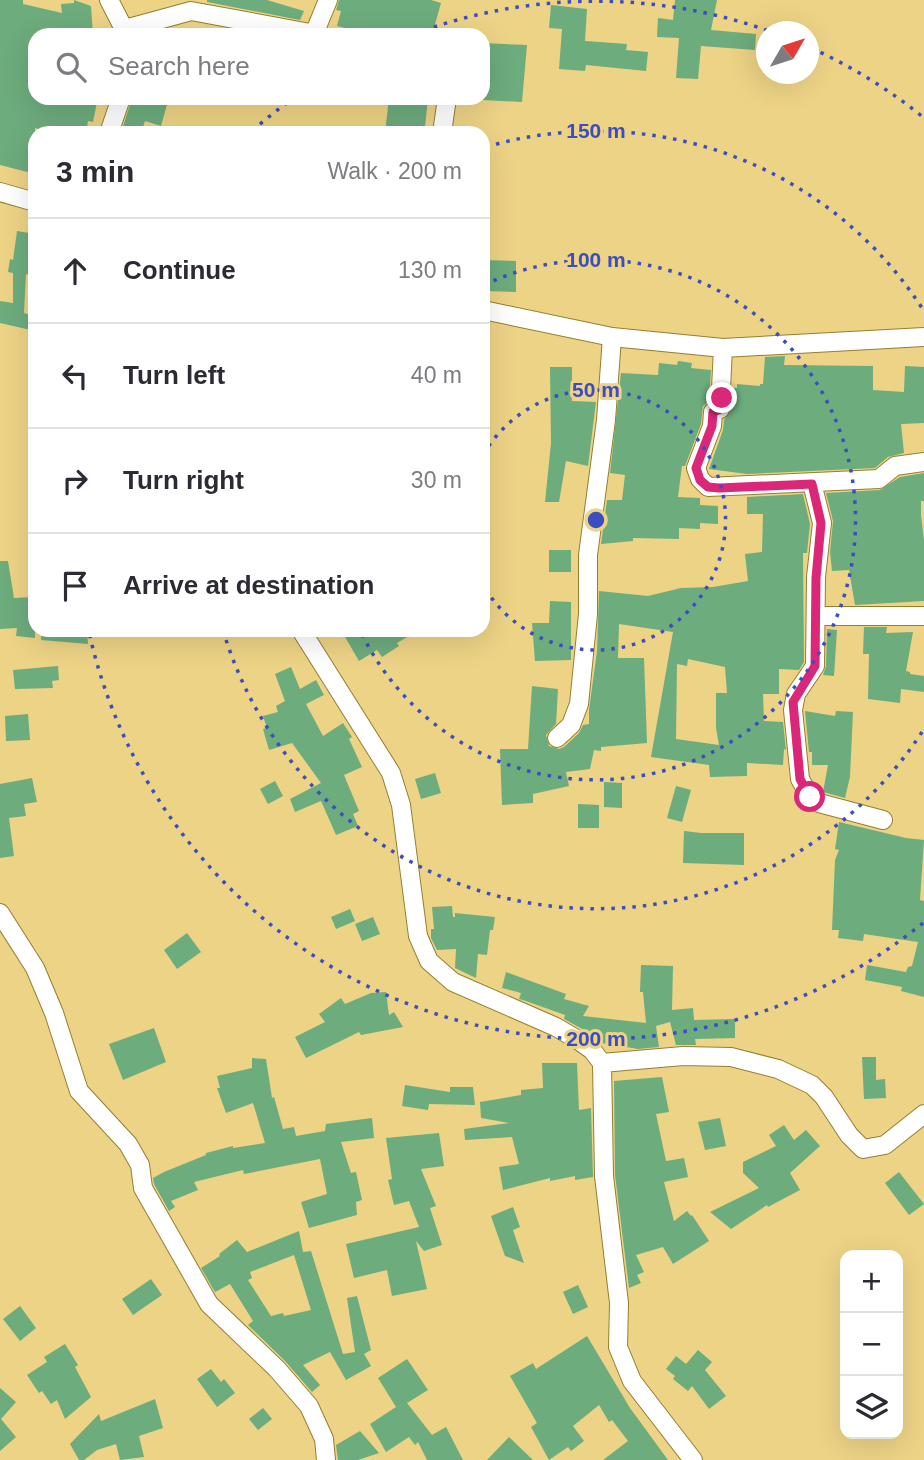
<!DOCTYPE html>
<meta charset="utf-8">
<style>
:root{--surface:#fff;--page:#f2f2f3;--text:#2b2b33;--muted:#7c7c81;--line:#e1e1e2}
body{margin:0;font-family:Arial,sans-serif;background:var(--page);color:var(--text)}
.controls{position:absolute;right:21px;bottom:21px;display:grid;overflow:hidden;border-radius:14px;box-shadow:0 7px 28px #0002}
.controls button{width:63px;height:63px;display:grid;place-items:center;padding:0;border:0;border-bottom:2px solid var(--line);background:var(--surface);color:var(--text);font:35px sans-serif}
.compass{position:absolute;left:756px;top:21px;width:63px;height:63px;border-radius:50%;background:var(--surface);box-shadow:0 7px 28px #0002;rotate:51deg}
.stop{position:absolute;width:21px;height:21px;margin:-16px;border:5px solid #db2777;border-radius:50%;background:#fff}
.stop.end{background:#db2777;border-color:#fff;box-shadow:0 2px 7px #0008}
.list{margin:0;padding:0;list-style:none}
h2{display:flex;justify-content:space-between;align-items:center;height:91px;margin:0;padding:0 28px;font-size:30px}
h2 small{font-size:23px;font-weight:400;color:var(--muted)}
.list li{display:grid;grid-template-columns:46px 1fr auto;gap:21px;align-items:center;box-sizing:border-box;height:105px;padding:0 28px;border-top:2px solid var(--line)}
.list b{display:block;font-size:26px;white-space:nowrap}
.list em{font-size:23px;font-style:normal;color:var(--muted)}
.icon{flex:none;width:38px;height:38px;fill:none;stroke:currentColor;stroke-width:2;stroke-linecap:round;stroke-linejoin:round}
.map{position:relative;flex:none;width:924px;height:1460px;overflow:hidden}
.search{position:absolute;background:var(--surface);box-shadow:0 7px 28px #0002;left:28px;top:28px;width:462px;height:77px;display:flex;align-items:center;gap:18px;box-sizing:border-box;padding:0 24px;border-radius:21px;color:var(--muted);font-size:26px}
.panel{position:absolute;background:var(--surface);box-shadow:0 7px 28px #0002;left:28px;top:126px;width:462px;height:511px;border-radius:21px}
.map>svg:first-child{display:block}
.building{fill:#6dac7d;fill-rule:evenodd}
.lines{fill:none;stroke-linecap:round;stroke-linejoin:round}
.street-casing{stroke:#967e2f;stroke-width:20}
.street{stroke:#fff;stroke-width:18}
.route{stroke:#db2777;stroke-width:9}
.ring{fill:none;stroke:#3c4dc0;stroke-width:3.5;stroke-dasharray:3.5 7}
.centre{fill:#3c4dc0;stroke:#edd386;stroke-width:3.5}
.ring-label{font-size:21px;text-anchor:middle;font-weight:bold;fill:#3c4dc0;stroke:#edd386;stroke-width:6;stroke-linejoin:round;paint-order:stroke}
</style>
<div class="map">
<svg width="924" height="1460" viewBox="0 0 924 1460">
<rect width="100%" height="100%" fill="#edd386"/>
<path class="building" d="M0,0H23V4L62,13L61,4L74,3V0L91,6L93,35H35V98H80L97,102L93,122L88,121L86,133H53L35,128V174L0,165Z
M207,0H267L304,11L300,20L207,2Z
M339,0H431L441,3L432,35H372L337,26L341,11L336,10Z
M675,0H717L711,30L756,34L755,50L701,46L698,79L676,78L679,38L657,37L658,18L673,20Z
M551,5L587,9L585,41L627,44L626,50L648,52L646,71L586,65L585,71L559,69L562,29L549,28Z
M483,43L527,45L522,102L483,100Z
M132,98H159L168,101L161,126L145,121L141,133H121Z
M389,98H428L425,127L420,126V133H385Z
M17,231L35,234V261L30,260L29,275L26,274L24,313L35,316V331L0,323V301L13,303V273L8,272L10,259L13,260Z
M483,260L516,261V292L483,291Z
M785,356L784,365L873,366V390L904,392L905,366L924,367V423L901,424L904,453L888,457L875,468L747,474L709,469L723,430L724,420L731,410L732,388H737V384L760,386V384H763L765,357Z
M678,361L692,363L691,368L711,370L709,401L703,406L701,424L685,466H682L678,497L700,498V505L718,506V524L700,523V529L679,528V539L633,538V541L601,544L607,500H622L625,475L610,473L621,373L658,375L659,363L677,365Z
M550,367H572V401L596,402L588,466L566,461L559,502H545L551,443Z
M924,473V501H921V515L924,540V601L855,605L849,570L832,571L830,552L833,521L826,493L880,490L900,477Z
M803,494L810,524L807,553H803L804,662L799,670L779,669V694H763L764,721L783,722L786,750L784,749L783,765L747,763V776L710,777L709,765L651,757L673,632L619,624L618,658H644L647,743L601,747V751L594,750L590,769L566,772L569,786L533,794V803L502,805L500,749H528L532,686L558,689L556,724L546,735L549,746L559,749L564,747L579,733L583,725L589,724V710L597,651L599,591L648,596L681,588L713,587L748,581L745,554L762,552L763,514H747V497ZM688,659L725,667L727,693H716V728L719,745L676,739L677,664L687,666Z
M549,550H571V572H549Z
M0,561H8L14,598L35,597V638L16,636L17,628L0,629Z
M550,601L571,602V660L535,661L532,623H549Z
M864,627H887L886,633L913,632L906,671L910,672V674L924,676V692L901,689L900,703L868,699L869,654H863Z
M827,629L837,630L834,676L823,675L826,666Z
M42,630H87L88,644L41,640Z
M341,630H419L397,643L399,646L382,657L377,650L359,661Z
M58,666L59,680L52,681L53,688L15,689L13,670Z
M291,667L300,689L316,680L324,695L306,704L323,736L343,723L352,737L349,739L362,767L344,775L359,811L353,814L358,826L336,835L321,801L295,812L290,799L321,783L292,743L269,750L263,729L267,728L263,716L278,712L276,706L285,701L275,674Z
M805,711L835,716L836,711L853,712L850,777L845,798L823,792L828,765H812V752H809Z
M28,714L30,740L6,741L5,716Z
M435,773L441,793L421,799L415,779Z
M32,778L37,802L24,804L26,816L9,818L14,856L0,858V784Z
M275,781L283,796L268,804L260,789Z
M604,782L622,783V808L604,807Z
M676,786L691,790L682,822L667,818Z
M578,804L599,805V828H578Z
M839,822L906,838L924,840L920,900L924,901V997L901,991L902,987L865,980L867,965L906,972L908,967L912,966L918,942L864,934L863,941L838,938L839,930H832L835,860L839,850L835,849Z
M684,831L701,833H744V865L683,863Z
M452,906L453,917H455V913L495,917L493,930H490L487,955L478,954L476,978L455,968L456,949L437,950L431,938V929H434L432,907Z
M350,909L355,921L336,929L331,917Z
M373,917L380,934L362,941L355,924Z
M187,933L201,952L177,969L164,950Z
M641,965L673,966L672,1010L693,1008L694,1020L735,1019V1038L695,1039L696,1045H676L670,1022L656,1026L659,1047L638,1049L601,1043L595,1036L564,1019L565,1015L523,1000L519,999L521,993L502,988L506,972L566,994L564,999L589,1006L583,1016L646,1023L643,992H640Z
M386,992L389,1015L394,1012L403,1027L361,1035L359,1032L306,1058L295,1037L325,1022L319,1014L341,998L345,1004L371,993Z
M154,1028L166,1062L123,1080L109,1044Z
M862,1057H876V1080L885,1079L886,1098L864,1099Z
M252,1058L266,1059L272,1098L274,1097L283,1129L294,1127L296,1136L325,1131L326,1124L372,1118L374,1138L341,1142L351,1173L356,1172L362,1200L356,1202L357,1215L309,1228L301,1202L327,1194L320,1159L244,1174L243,1170L194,1182L198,1190L171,1201L175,1207L169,1211L154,1184L153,1178L164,1172L206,1155V1153L233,1146V1148L265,1143L253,1103L226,1113L217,1088H220L217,1076L252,1068Z
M542,1063H577L579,1110L591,1108L593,1177L575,1180V1176L550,1181V1178L503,1190L499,1167L519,1164L512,1137L465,1140L464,1129L509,1123L481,1118L480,1102L521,1095V1090L543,1088Z
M662,1077L669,1112L656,1114L666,1161L684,1158L688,1177L664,1182L674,1221L687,1211L691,1216L692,1215L709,1241L673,1264L663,1247L636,1255L644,1272L637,1275L641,1283L629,1288L615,1175L614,1081Z
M405,1085L450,1092V1087H473L475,1105L429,1104L428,1110L402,1106Z
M720,1118L726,1146L705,1150L698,1122Z
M784,1125L794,1140L806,1130L820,1146L790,1173L800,1190L768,1207L767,1205L731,1229L710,1212L759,1188L743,1173V1162L776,1146L769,1135Z
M439,1133L444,1166L421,1169L436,1206L430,1208L442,1245L424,1251L416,1241L427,1289L392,1296L387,1270L354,1278L346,1244L419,1227L409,1201L394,1205L388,1180L392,1179L386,1138Z
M899,1172L924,1204L909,1215L885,1183Z
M513,1207L520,1227L513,1230L524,1263L505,1256L491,1216Z
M299,1231L303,1252L311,1251L343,1354L355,1352L347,1298L357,1296L371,1350L364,1354L371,1366L346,1380L330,1352L303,1365L320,1385L312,1392L285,1361L248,1325L253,1321L230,1284L215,1292L201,1268L220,1256L219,1254L237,1240L247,1252ZM294,1255L311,1310L284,1316L283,1313L271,1316L248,1280L252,1278L250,1272Z
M151,1279L162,1295L133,1315L122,1299Z
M578,1285L588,1307L573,1314L563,1292Z
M20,1306L36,1328L20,1341L3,1319Z
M587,1336L630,1408L668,1460H603L628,1441L612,1420L609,1422L599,1405L573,1426L584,1441L571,1451L568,1447L549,1460L531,1427L537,1423L510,1376L533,1363L536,1369Z
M65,1344L78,1365L75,1367L91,1397L65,1419L57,1400L51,1404L42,1391L39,1393L27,1375L47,1362L44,1357Z
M698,1350L712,1362L705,1370L726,1396L709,1409L692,1386L688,1391L673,1379L675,1376L666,1369L676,1356L686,1364Z
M407,1359L428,1390L407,1403L432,1435L446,1427L463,1460H427L418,1442L415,1445L409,1437L386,1452L370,1424L396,1407L378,1378Z
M211,1369L221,1382L224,1379L235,1393L217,1407L197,1379Z
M0,1388L16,1402L1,1419L16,1437L0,1451Z
M155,1399L163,1428L139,1436L144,1457L120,1460L116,1444L97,1450L84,1460H79L70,1444L99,1414L101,1421Z
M263,1408L272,1419L258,1430L249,1419Z
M360,1431L379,1453L358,1460H338L336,1445Z
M509,1437L533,1460H487Z"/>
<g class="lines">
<defs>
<path id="street" d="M109,0L127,35
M125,29L191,11L321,35
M314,34L328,0
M109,133L121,98
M442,133L447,98
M0,192L35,202
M483,310L612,337L723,348L924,337
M723,348L720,409L713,412L712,426L696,468L700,479L708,487L879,479L895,466L924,462
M812,483L822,523L816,577L815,666L796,694L793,710L800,779L810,797L819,803L883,820
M817,616H924
M301,630L391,773L401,805L418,936L429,961L453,982L556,1027L578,1040L592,1050L602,1063L604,1176L619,1303L618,1347L632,1381L693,1460
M557,738L571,725L579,704L588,614V555L606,420L612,337
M0,913L35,968L54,1013L79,1091L128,1144L140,1165L143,1188L209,1304L277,1369L309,1406L324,1439L326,1460
M602,1063L683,1056L731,1057L778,1069L812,1085L824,1097L849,1135L863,1149L885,1145L924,1114"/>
</defs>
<use href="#street" class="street-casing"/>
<use href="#street" class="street"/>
</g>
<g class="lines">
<path class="route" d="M722,398L720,409L713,412L712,426L696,468L700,480L708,487L719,488L812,484L821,523L816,578L815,666L793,702L800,779L810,797"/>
</g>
<g class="ring">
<path d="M483 455A130 130 0 1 1 483 585"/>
<path d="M484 285A260 260 0 1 1 361 632"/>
<path d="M922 732A389 389 0 0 1 223 630M486 147A389 389 0 0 1 922 308"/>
<path d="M923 923A519 519 0 0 1 89 632M252 131A519 519 0 0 1 291 100M414 34A519 519 0 0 1 769 31M811 48A519 519 0 0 1 923 117"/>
</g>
<circle cx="596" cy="520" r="10" class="centre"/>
<g class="ring-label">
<text x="596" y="138">150 m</text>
<text x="596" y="267">100 m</text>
<text x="596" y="397">50 m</text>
<text x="596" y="1046">200 m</text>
</g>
</svg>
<div class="controls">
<button>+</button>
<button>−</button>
<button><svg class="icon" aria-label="layers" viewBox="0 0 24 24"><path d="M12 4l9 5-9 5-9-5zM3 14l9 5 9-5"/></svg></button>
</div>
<svg class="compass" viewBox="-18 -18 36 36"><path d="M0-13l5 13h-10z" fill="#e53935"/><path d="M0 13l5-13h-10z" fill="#7c7c81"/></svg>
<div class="stop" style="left:810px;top:797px"></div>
<div class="stop end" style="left:722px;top:398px"></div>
<div class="search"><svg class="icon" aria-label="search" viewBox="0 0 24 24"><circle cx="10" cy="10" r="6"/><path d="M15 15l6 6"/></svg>Search here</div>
<section class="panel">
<h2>3 min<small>Walk · 200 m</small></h2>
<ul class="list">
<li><svg class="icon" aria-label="ahead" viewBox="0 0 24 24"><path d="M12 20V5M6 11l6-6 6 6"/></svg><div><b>Continue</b></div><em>130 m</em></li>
<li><svg class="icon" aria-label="left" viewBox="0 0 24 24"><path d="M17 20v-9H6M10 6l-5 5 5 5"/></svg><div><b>Turn left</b></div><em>40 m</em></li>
<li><svg class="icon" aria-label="right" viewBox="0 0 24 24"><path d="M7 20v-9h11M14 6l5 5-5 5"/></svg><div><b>Turn right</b></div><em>30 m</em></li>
<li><svg class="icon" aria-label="arrive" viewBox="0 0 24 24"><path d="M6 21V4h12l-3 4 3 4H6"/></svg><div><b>Arrive at destination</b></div></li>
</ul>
</section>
</div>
